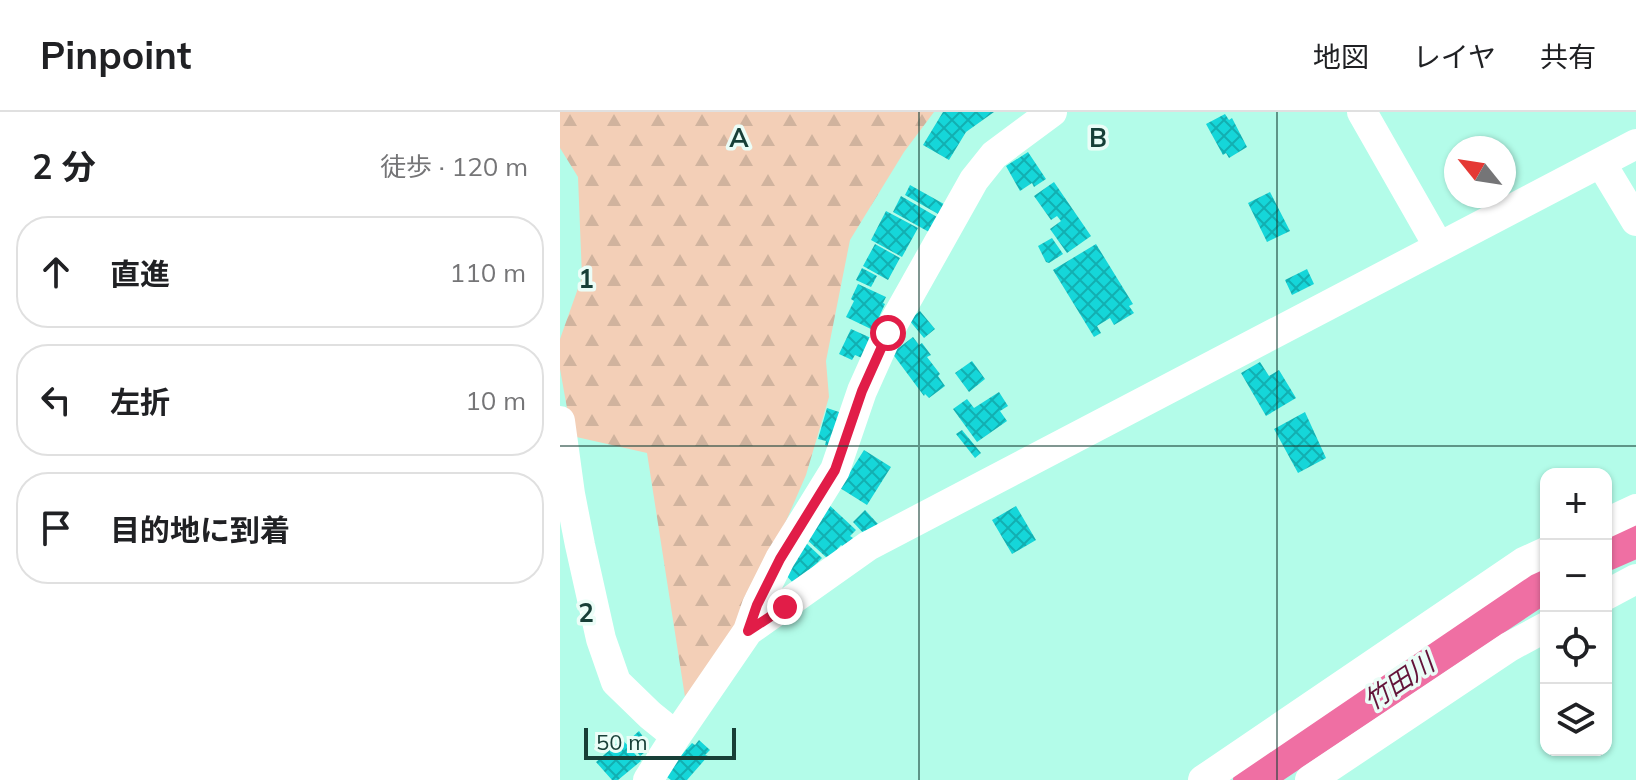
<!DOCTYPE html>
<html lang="ja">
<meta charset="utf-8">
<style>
:root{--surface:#fff;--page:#f2f2f2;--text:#202124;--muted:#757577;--line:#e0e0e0}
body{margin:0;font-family:Mulish,"Noto Sans JP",sans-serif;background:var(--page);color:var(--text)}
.controls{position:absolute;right:24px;bottom:24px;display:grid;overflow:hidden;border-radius:16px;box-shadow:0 2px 6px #0004}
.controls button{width:72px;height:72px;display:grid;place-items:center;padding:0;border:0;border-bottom:2px solid var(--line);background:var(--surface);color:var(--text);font:40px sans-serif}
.compass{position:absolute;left:884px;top:24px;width:72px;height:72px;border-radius:50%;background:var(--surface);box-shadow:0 2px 6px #0004;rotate:300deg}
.scale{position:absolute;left:24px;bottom:20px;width:152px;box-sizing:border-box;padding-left:8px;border:4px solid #173f37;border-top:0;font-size:22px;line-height:28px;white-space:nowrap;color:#173f37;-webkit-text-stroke:6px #ebfdf7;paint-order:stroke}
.stop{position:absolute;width:24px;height:24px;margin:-18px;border:6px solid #e11d48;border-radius:50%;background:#fff}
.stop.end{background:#e11d48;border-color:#fff;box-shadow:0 2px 8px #0008}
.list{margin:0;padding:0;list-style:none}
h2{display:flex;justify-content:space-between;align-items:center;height:104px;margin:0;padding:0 32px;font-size:34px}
h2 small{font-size:26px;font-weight:400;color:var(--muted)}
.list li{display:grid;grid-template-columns:52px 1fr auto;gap:24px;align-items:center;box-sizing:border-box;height:112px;margin:0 16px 16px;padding:0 16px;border:2px solid var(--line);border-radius:32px}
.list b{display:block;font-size:30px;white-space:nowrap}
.list em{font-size:26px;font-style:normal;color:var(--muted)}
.icon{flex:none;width:44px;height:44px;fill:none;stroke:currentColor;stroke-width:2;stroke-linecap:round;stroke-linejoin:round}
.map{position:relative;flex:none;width:1076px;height:668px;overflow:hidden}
header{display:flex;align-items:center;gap:48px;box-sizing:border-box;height:112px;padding:0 40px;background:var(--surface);border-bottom:2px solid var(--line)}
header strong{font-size:38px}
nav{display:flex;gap:44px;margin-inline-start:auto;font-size:28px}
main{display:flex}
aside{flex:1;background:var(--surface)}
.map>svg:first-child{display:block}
.forest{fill:url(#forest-firs)}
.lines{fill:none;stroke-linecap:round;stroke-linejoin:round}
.river{stroke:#ef6fa3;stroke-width:36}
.building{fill:url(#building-cross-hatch)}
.minor{stroke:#fff;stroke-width:30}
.route{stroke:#e11d48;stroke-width:10}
.grid{fill:none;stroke:#173f37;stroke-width:2;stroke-opacity:0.55}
.labels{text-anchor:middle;stroke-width:7;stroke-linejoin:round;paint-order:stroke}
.water-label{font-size:26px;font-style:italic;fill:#631339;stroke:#ebfdf7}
.grid-label{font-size:26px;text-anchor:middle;font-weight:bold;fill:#173f37;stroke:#ebfdf7;stroke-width:7;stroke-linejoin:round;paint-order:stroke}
</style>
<header>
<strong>Pinpoint</strong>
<nav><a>地図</a><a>レイヤ</a><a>共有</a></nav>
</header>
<main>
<aside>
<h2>2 分<small>徒歩 · 120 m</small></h2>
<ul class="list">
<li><svg class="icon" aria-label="ahead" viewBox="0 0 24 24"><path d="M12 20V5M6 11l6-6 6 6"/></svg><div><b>直進</b></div><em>110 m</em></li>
<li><svg class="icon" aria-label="left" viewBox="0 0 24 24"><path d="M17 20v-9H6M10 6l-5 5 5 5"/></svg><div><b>左折</b></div><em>10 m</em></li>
<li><svg class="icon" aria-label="arrive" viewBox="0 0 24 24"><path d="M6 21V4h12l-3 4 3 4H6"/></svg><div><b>目的地に到着</b></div></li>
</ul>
</aside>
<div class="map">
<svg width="1076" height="668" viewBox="0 0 1076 668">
<defs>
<pattern id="forest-firs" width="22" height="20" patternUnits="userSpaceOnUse" patternTransform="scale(2)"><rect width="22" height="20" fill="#f3cfb7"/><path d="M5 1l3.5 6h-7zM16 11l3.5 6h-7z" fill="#d0b39e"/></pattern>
<pattern id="building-cross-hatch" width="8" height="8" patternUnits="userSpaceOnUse" patternTransform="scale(2)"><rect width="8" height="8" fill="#15d6d9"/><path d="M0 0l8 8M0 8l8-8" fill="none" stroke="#12afb1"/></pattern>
</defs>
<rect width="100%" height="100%" fill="#b3fce9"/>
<path class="forest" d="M0,0H374L344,40L290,128L266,249L269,285L246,363L191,490L125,585L87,341L12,324L0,257V227L22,165L18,65L0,36Z"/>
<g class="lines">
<path class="river" d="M1046,441L1076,428
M691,668L986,471"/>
</g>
<path class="building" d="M383,0H434L406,20L389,48L363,33Z
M665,2L669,8L672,6L687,35L669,46L666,41L663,43L646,12Z
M468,40L486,67L474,75L472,71L460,79L446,54Z
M494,70L531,124L507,141L490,117L501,109L497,104L491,108L474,84Z
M350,73L391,96L385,106L345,83Z
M710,80L730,119L707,130L688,91Z
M341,84L377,105L369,120L333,100Z
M326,99L358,116L342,145L311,128Z
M492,126L503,142L489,151L486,150L478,134Z
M315,132L340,146L328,168L303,154Z
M536,132L573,192L569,194L574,201L554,213L550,206L537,214L541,221L534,225L493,158Z
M302,156L317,164L311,175L296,168Z
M747,157L754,172L732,183L725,168Z
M298,172L326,185L323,191L325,192L313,218L286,205L294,189L291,187Z
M360,199L375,217L364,226L349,208Z
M291,217L311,226L302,246L295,243L292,248L279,242Z
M353,225L359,233L362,231L371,243L367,245L380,262L378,264L385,274L369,286L365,282L364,284L332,241Z
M412,249L425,267L409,280L395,261Z
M700,250L709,264L719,258L736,286L706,304L681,261Z
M439,280L448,294L440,299L447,309L417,330L393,297L407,287L414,296Z
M267,296L285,302L275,336L265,333L266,329L258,327Z
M745,300L766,346L738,361L714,317Z
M402,318L421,341L415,346L396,322Z
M304,338L331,355L307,393L280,376Z
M267,391L296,418L290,424L293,426L284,435L281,433L268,447L244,425Z
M456,394L476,428L452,442L432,408Z
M305,398L318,412L306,424L293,410Z
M245,430L262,446L235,473L223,460Z
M79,619L86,629L88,638L80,644L69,628Z
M62,627L81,649L58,668H52L36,650Z
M139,628L150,638L145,643L148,644L127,668H111L104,663L132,631L135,633Z"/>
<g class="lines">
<path class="minor" d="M802,0L879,135
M1041,51L1076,109
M0,309L10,382L20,433L41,527L56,570L90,603L116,624
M1046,411L1076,397
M1046,483L1076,467
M188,519L197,493L220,447L275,358L302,279L328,221L414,68L434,43L492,0
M88,668L116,624L188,519L308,434L1076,32
M643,668L964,450L986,440
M750,668L949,535L986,515"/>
</g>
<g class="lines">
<path class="route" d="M225,495L188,519L197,493L220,447L275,358L302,279L328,221"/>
</g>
<path class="grid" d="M359,0V668M717,0V668M0,334H1076"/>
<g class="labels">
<g class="water-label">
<text transform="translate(839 570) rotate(-34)" y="9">竹田川</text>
</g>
</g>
<g class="grid-label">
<text x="179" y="35">A</text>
<text x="538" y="35">B</text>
<text x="26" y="176">1</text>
<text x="26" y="510">2</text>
</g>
</svg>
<div class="controls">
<button>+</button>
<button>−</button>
<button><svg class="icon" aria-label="locate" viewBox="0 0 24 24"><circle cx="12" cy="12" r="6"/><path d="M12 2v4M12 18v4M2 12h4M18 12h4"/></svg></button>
<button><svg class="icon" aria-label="layers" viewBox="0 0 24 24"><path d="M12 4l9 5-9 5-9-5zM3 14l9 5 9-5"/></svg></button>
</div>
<svg class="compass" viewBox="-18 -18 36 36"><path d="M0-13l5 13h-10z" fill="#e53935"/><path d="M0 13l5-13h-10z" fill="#757577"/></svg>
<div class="scale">50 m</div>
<div class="stop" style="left:328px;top:221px"></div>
<div class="stop end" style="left:225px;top:495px"></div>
</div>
</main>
